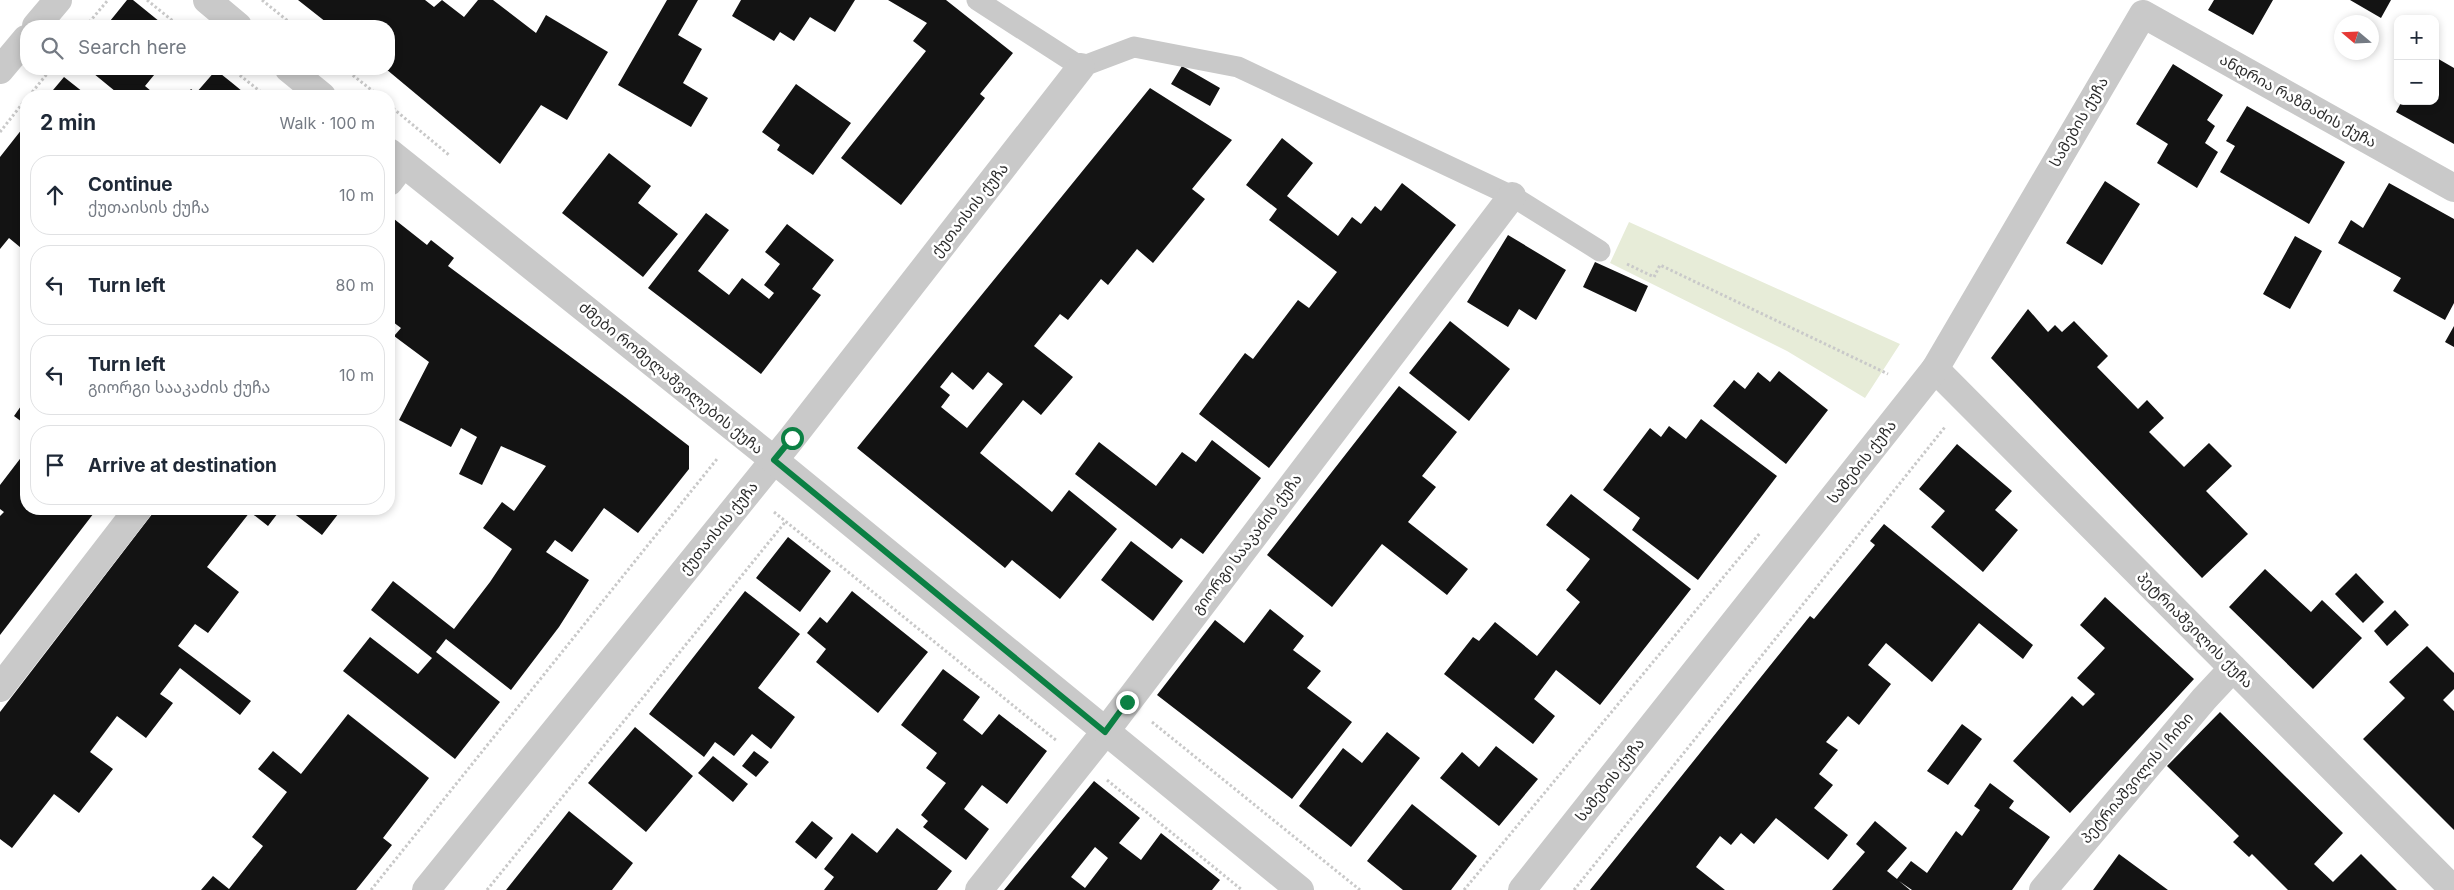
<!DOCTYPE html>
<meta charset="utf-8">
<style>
:root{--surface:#fff;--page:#f6f6f7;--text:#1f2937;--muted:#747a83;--line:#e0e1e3}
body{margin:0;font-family:Inter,"Noto Sans Georgian",sans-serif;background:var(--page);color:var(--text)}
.controls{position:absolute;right:15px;top:15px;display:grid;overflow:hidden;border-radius:10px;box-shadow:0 2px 8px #0003}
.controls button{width:45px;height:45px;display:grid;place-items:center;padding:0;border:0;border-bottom:1px solid var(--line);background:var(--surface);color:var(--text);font:25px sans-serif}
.compass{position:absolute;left:2334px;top:15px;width:45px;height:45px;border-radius:50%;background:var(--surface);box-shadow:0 2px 8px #0003;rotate:289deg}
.stop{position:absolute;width:15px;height:15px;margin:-11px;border:4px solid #0b8043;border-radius:50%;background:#fff}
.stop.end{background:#0b8043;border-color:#fff;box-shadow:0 1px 5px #0008}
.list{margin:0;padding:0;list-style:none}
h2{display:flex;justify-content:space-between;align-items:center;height:65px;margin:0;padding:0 20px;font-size:21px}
h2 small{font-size:16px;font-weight:400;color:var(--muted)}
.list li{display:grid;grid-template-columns:32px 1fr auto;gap:15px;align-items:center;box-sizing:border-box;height:80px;margin:0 10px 10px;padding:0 10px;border:1px solid var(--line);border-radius:20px}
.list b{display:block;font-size:19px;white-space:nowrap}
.list p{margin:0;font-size:16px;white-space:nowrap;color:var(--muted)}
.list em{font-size:16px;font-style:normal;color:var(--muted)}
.icon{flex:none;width:28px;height:28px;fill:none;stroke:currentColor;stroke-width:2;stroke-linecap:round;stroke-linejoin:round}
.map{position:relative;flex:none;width:2454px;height:890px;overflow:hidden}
.search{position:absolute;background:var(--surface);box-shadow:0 2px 8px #0003;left:20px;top:20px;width:375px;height:55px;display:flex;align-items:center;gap:12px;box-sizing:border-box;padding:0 18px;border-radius:20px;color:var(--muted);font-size:19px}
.panel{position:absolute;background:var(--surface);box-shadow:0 2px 8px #0003;left:20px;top:90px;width:375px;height:425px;border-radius:20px}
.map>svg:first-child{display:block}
.green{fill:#e7ecd8}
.building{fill:#131313;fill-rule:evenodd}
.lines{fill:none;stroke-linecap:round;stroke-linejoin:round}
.path{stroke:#c9c9c9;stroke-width:3;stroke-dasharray:2.5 2.5;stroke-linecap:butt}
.service{stroke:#c9c9c9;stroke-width:21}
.minor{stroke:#c9c9c9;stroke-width:28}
.tertiary{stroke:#c9c9c9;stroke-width:28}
.route{stroke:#0b8043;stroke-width:6}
.labels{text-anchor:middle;stroke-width:5;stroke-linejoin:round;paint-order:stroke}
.street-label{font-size:15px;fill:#2c2c2c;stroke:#fff}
</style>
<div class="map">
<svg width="2454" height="890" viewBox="0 0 2454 890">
<rect width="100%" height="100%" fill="#fff"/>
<path class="green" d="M1629,222L1900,344L1865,398L1787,351L1610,263Z"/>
<path class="building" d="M127,0H133L165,26H106Z
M298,0H425L434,7L442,0L464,17L478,0H493L536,33L546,15L608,52L567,120L541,105L500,164L386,69H389V26H331Z
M667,0H698L678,35L702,49L683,83L708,98L691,127L618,85Z
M741,0H855L835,32L810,17L794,41L780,32L774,41L732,16Z
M888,0H946L1013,53L980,94L985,98L901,205L841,158L926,51L913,41L927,23Z
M2214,0H2273L2253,35L2208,10Z
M2350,0H2391L2381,18Z
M2435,57L2454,68V144L2396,112L2402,101H2435Z
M2173,64L2223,95L2207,120L2215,126L2205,143L2218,152L2197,188L2157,163L2168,144L2136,124Z
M1182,66L1220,88L1210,106L1171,84Z
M88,69H159L145,86L157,96H121Z
M216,70L231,82L248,96H185L191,89L196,93Z
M64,77L88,96H48Z
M796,84L851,123L813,175L777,150L780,145L762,132Z
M1150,88L1232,140L1192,189L1205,199L1153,263L1137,249L1108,285L1101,279L1068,320L1060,314L1034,346L1073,377L1041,415L1023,400L980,453L1052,512L1069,490L1117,529L1060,599L1012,560L1005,568L857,448ZM952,372L973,390L988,372L1003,384L967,428L941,407L950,395L940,387Z
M2247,106L2345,162L2309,224L2220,172L2235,146L2226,141Z
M26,124V252L9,238L0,249V157Z
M1282,138L1313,163L1287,196L1338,236L1352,217L1361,224L1375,206L1381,211L1402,183L1456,225L1269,468L1199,414L1245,353L1253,359L1298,300L1309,308L1337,272L1269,220L1277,209L1246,185Z
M609,153L651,186L638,203L678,234L643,277L562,213Z
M2105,181L2140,204L2102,265L2066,243Z
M2389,183L2454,219V303L2445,320L2393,291L2401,278L2338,243L2351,220L2363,228Z
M706,213L729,230L698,271L729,295L742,278L769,299L774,293L764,285L780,264L765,252L787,224L834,260L812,289L821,295L761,374L648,288Z
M389,215L427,245L431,240L454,258L448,266L625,397L689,446V469L638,533L604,508L572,552L555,540L546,552L589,580L559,627L511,690L446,639L436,652L500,702L455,759L343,671L370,637L418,674L432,658L371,610L393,581L454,629L490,582L512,549L483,528L502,502L514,511L546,466L501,446L482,485L459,474L477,437L461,428L451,447L399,420L429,362L394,336L401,328L389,319Z
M1508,235L1566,270L1536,320L1519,309L1508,327L1467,302Z
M2295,236L2322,251L2290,309L2263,294Z
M1595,262L1648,286L1636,312L1583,287Z
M2028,309L2048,332L2055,325L2062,332L2074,321L2108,356L2097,367L2138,409L2147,400L2164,418L2149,432L2184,467L2209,443L2232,466L2206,491L2248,534L2202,578L1991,358Z
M1450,321L1510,369L1469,421L1409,373Z
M2454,326V347L2445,342Z
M1779,371L1828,410L1786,464L1713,406L1734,380L1745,389L1758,372L1770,382Z
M1399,386L1457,432L1422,476L1436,487L1408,522L1468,569L1447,595L1382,544L1332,607L1267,555Z
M26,399V425L14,416Z
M1701,419L1777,476L1698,580L1632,530L1640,518L1603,490L1650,428L1661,437L1669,426L1686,439Z
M1212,440L1261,478L1203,554L1181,538L1172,549L1075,474L1099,442L1156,486L1182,452L1196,462Z
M1957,444L2012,491L1995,510L2018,530L1983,572L1931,527L1945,511L1919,489Z
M26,451V509H97L0,635V516L4,512L0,509V485Z
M1571,494L1691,589L1600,705L1556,670L1534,699L1555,716L1533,744L1444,674L1473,637L1479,641L1495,622L1537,656L1580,602L1566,590L1590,559L1546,525Z
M156,509H281L268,526L250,512L207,567L239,592L208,633L195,624L178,646L251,701L240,715L180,668L160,694L173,703L146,738L117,716L90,752L113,769L79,813L54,794L12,848L0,839V712Z
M288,509H342L322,535Z
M1884,524L2033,645L2023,659L1979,623L1932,682L1886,643L1868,665L1891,684L1859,725L1848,716L1826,742L1838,750L1819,774L1833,785L1814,808L1848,835L1828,860L1776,818L1754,844L1741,833L1731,845L1720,836L1696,867L1725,890H1590L1810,616L1814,619L1875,545L1870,541Z
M788,537L831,571L800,612L756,578Z
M1131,541L1183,581L1153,621L1101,580Z
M2265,569L2311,612L2322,600L2362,638L2313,689L2229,607Z
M2356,573L2384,602L2363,623L2335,594Z
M745,591L800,634L758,688L795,717L771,749L752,734L734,756L715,742L704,757L649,714Z
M852,591L928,652L878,713L816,662L826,649L807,633L820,617L827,623Z
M2105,597L2194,679L2070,813L2013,761L2072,696L2083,706L2095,694L2077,678L2105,648L2080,625Z
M1270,609L1304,636L1293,650L1321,671L1307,688L1352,722L1292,799L1157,695L1215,620L1244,643Z
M2395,610L2409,625L2387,646L2374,631Z
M2427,646L2454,673V689L2443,700L2454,711V830L2363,739L2405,698L2389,682Z
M943,669L980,697L963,720L982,735L999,714L1047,751L1007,804L982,785L964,809L989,829L966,860L923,827L928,821L921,815L946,783L926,768L937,753L901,725Z
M2220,712L2343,833L2314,864L2333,882L2361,854L2397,890H2288L2252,854L2249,857L2233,842L2239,836L2167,766Z
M348,714L429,778L383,838L392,845L356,890H201L213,876L229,889L263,846L252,837L287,792L258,769L273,751L301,774Z
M1962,724L1982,739L1948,785L1927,771Z
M635,727L693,776L646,832L588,783Z
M1387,732L1420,758L1351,847L1299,806L1343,748L1362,763Z
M1496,746L1538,779L1499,826L1440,778L1462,752L1479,767Z
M754,751L769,762L756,777L742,766Z
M713,756L748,784L733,802L698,773Z
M1094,781L1140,818L1119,843L1141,860L1161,833L1220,880L1212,890H1004ZM1095,847L1108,858L1085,888L1071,877Z
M1990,783L2014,801L2009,808L2050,837L2012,890H1912L1899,881L1910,890H1832L1865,852L1856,844L1875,821L1907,848L1887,871L1897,879L1911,861L1927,873L1956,831L1962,836L1980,810L1974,806Z
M1412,804L1477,856L1451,890H1403L1367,861Z
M569,811L633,863L612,890H506Z
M812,821L833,838L816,859L795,842Z
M897,828L952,871L937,890H824L834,877L824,869L852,833L877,853Z
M2119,854L2168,890H2093Z"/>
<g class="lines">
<path class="path" d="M147,0L179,26
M262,0L294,26
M86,26L108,0
M232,69L266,96
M345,69L379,96
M29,96L51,69
M389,105L449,155
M0,132L26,99
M1627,264L1654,277L1660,265L1888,374
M774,512L1057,741
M1152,722L1360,890
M1107,780L1242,890
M371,890L717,459
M487,890L786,521
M1464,890L1760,533
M1574,890L1945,427"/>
<path class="service" d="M977,0L1081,67L1134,47L1238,67L1512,196L1600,251"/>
<path class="minor" d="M389,182L403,164
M1935,369L2454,890
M0,688L138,509
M426,890L792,438L1081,67
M979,890L1105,732L1512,196
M2043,890L2204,699L2233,668"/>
<path class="tertiary" d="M207,0L238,26
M36,26L58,0
M289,69L322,96
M0,70L26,39
M389,152L774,460L1300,890
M1522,890L1935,369L2143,14L2454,188"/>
</g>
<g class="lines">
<path class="route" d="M792,438L774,460L1105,732L1127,702"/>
</g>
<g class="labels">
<g class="street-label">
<text transform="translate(2298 101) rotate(29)" y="5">ანდრია რაზმაძის ქუჩა</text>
<text transform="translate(2079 122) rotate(-60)" y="5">სამების ქუჩა</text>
<text transform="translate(970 210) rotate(-52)" y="5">ქუთაისის ქუჩა</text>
<text transform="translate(671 378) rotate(39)" y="5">ძმები რომელაშვილების ქუჩა</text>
<text transform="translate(1862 462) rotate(-52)" y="5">სამების ქუჩა</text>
<text transform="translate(719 528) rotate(-51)" y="5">ქუთაისის ქუჩა</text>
<text transform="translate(1247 544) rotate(-53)" y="5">გიორგი სააკაძის ქუჩა</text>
<text transform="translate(2195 630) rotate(45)" y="5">პეტრიაშვილის ქუჩა</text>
<text transform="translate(2137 778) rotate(-50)" y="5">პეტრიაშვილის I ჩიხი</text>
<text transform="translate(1610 780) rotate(-52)" y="5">სამების ქუჩა</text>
</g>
</g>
</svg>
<div class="controls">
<button>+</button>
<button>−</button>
</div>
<svg class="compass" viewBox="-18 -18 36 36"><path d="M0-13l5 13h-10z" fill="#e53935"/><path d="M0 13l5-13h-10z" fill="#747a83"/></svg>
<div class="stop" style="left:792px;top:438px"></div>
<div class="stop end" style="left:1127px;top:702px"></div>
<div class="search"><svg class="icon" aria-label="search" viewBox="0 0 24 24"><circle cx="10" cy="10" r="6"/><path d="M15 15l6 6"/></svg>Search here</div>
<section class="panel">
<h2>2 min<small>Walk · 100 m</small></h2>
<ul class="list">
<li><svg class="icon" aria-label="ahead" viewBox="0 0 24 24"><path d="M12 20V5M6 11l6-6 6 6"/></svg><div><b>Continue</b><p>ქუთაისის ქუჩა</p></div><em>10 m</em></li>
<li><svg class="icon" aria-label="left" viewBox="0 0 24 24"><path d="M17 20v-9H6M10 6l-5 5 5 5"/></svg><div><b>Turn left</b></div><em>80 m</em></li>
<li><svg class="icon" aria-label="left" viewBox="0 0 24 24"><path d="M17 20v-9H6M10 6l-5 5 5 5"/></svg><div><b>Turn left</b><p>გიორგი სააკაძის ქუჩა</p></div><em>10 m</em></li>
<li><svg class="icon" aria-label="arrive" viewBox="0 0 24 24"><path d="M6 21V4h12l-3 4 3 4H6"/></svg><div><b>Arrive at destination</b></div></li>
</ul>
</section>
</div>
